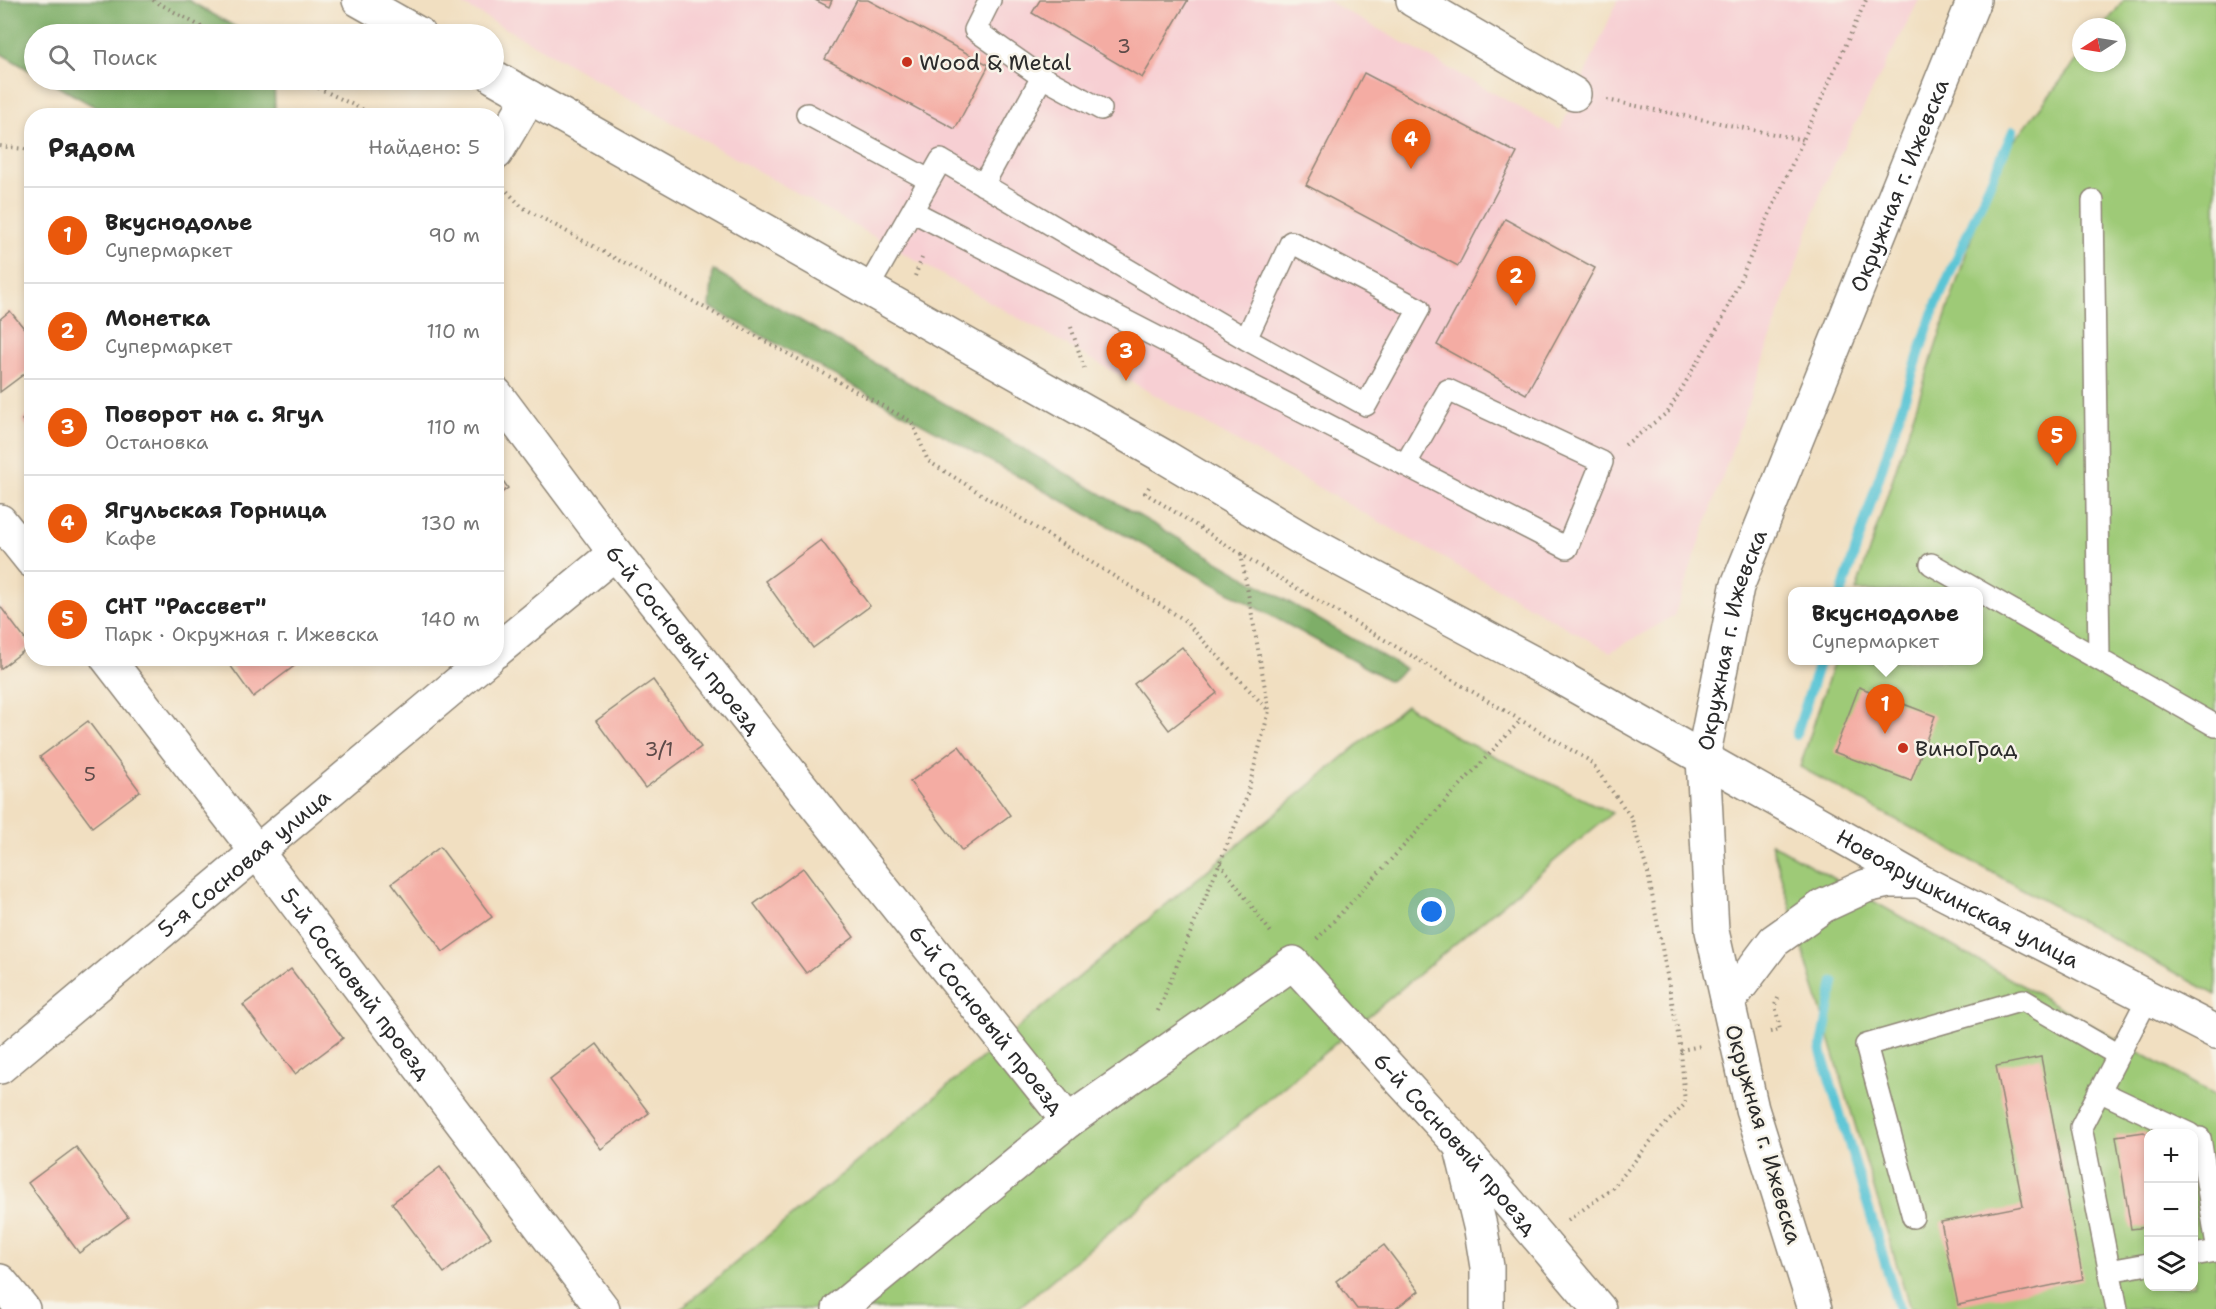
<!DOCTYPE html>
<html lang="ru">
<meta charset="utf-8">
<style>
:root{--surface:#fff;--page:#f2f2f2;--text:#222;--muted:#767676;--line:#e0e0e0;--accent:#ea580c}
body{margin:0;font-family:"Shantell Sans",sans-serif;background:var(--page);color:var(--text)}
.controls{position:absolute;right:18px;bottom:18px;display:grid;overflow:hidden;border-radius:12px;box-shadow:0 3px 9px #0003}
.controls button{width:54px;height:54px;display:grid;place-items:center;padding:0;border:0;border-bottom:2px solid var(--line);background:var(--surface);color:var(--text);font:30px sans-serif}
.compass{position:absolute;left:2072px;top:18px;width:54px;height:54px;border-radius:50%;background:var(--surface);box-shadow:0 3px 9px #0003;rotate:258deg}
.you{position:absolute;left:1432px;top:912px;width:21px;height:21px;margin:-15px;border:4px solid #fff;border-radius:50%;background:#1a73e8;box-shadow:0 0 0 9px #1a73e833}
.badge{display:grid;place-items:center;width:39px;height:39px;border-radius:50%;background:var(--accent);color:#fff;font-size:20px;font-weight:700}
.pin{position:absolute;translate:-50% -50px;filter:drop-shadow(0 2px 3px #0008)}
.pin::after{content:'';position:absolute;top:32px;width:21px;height:18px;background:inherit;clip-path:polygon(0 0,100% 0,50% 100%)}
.popup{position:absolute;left:1788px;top:587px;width:195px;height:78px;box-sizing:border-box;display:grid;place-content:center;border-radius:12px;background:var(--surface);filter:drop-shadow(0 2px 4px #0005);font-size:20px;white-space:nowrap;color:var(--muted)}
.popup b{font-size:22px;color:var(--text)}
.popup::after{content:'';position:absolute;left:50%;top:100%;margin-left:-12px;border:12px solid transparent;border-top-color:var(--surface)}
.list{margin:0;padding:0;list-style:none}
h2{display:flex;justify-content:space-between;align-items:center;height:78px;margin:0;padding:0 24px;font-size:26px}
h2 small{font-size:20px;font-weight:400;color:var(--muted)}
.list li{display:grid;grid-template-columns:39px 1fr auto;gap:18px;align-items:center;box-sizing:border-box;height:96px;padding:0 24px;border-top:2px solid var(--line)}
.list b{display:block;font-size:22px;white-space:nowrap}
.list p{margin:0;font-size:20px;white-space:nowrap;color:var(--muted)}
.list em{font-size:20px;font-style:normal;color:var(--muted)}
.icon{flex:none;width:33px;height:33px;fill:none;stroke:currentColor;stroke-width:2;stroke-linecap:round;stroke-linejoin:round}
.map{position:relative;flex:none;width:2216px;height:1309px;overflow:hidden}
.search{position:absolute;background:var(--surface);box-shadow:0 3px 9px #0003;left:24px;top:24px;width:480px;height:66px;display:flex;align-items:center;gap:15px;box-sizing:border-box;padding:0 21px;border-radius:33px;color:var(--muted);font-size:22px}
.panel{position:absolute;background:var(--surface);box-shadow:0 3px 9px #0003;left:24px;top:108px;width:480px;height:558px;border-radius:24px}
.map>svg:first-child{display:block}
.built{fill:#f7cfd3}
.green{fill:#9eca77;stroke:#647a51;stroke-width:1.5;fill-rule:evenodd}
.forest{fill:#7eae68;stroke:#546c4a;stroke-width:1.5}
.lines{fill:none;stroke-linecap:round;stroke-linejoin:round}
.stream{stroke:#5ac5d5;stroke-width:10}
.building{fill:#f4aca3}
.lane-casing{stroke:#8e8576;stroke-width:24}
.street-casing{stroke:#8e8576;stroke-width:36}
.secondary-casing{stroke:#8e8576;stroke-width:36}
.primary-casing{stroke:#8e8576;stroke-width:36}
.path{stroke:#8e8576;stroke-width:4;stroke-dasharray:1.5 4.5;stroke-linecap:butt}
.lane{stroke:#fff;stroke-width:21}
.street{stroke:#fff;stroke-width:33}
.secondary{stroke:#fff;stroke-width:33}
.primary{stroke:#fff;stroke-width:33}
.poi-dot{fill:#c8321e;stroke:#f7f3e8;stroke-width:2}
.labels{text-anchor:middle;stroke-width:5;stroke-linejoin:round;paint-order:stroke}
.number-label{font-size:20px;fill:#5d4b49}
.poi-label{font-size:22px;fill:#2b2b2b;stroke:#f7f3e8;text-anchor:start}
.street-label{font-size:22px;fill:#2b2b2b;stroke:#f7f3e8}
</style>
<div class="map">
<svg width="2216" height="1309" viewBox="0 0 2216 1309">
<rect width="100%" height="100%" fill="#f7f3e8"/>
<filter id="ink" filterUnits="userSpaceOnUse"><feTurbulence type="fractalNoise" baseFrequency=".0167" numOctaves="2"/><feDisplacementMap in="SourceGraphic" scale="12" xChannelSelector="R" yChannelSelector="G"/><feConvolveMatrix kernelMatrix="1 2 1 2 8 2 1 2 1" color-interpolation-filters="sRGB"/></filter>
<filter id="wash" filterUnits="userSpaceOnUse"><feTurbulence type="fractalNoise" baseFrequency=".008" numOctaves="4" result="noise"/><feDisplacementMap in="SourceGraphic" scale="24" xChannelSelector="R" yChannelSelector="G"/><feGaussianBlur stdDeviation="1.35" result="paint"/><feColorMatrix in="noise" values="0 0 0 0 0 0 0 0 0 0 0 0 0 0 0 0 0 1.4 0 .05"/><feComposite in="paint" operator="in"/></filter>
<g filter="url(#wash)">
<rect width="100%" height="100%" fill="#f1dfc1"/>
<path class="built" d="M455,0H1326L1560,130L1618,0H1919L1824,185L1674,616L1610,652Z"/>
<path class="green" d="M2124,0H2216V995L1800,767L1834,661L1978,660V592L1856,591L1995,165L2081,55V63H2117V27H2103Z
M1406,705L1461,740L1612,813L1017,1309H680Z
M1771,843L2216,1096V1309H1910ZM2148,1134H2194V1286H2148Z"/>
<path class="forest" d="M0,0H188L248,34H34V73L0,53Z
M46,80H274L275,112L274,116L110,115Z
M713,270L1405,669L1390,681L710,307Z"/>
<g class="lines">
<path class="stream" d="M1842,592L1932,314L2013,131
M1796,735L1820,660
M1834,982L1821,1051L1899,1309"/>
</g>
<g id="blocks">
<path class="building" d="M815,0H832L829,7Z
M857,0H868L989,65L955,129L825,59Z
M1040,0H1188L1142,78L1032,13Z
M1364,73L1517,153L1458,266L1306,185Z
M1505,219L1595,268L1526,394L1437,345Z
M10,311L32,338V368L0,392V319Z
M32,412V433L22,420Z
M496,471L508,488L496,497Z
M821,540L870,606L813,648L765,581Z
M0,606L30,646L0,669Z
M1182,647L1217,693L1169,730L1134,684Z
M225,658H300L301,661L253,697Z
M653,680L701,747L645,788L596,721Z
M1859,687L1935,716L1911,781L1834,752Z
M88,721L140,791L92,827L40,757Z
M959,746L1010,815L962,851L910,782Z
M440,847L492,917L443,952L392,883Z
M803,868L854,937L806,973L754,904Z
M291,969L343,1038L295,1074L243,1005Z
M597,1044L649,1113L601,1149L550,1080Z
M2041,1057L2083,1279L1958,1305L1941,1222L2023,1206L1996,1066Z
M2144,1132L2148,1135V1227L2131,1229L2116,1136Z
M76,1147L128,1217L79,1253L28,1183Z
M440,1167L491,1237L444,1273L392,1203Z
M1384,1245L1419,1291L1395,1309H1357L1336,1281Z"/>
</g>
</g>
<g filter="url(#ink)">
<use href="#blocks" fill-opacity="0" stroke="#8e8576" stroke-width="1.5"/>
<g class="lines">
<defs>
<path id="lane" d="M1042,77L1101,109
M807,114L929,180
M983,185L1042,77L975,30L990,0
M2093,201L2099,659
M912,211L1567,548L1602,462L1448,390L1405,465
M868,288L941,160L1246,339L1366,405L1419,309L1291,242L1246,339
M1931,564L2216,726
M2099,1091L2190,1134
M2200,1138L2216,1239
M1913,1217L1866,1045L2023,1000L2118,1055
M2194,1255L2216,1251
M2109,1271L2148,1264
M2117,1309L2081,1127L2149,996"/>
<g id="street">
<path d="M1413,0L1574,94"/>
<path d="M496,153L529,97"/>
<path id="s1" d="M496,394L615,553L1068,1121L1293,963L1460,1145L1599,1309"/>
<path d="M0,521L32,561"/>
<path d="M496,651L615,553"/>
<path id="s2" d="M107,658L257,852L603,1309"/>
<path id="s3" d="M1703,758L1920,881L2216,1032"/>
<path id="s4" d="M0,1067L488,658"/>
<path d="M1462,1152L1481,1230L1487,1267V1309"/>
<path d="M0,1281L23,1309"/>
<path d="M839,1309L1068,1121"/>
</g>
<path id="secondary" d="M359,0L419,34
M494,77L1165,457L1304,540L1556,675L1703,758"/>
<g id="primary">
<path d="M1728,1002L1774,941L1823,906L1866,886L1889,881H1920"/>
<path id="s5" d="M1815,1309L1752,1109L1712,931L1703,758L1737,587L1974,0"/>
</g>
</defs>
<use href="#lane" class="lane-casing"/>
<use href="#street" class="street-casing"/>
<use href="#secondary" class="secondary-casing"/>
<use href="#primary" class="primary-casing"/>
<path class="path" d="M153,0L214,34
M302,80L376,116
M1607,100L1803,140
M0,146L32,150
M503,187L522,207L912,422L928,461L1183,619L1269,711L1245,802L1157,1013
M915,276L922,258
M1071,327L1084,368
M1625,445L1668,412L1721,322L1866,0
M1149,487L1145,493L1266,570L1590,761L1631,817L1648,873L1681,1050L1701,1046
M1241,554L1269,710
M1220,863L1272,934
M1317,939L1521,720
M1770,1032L1780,1030L1775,1005L1778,998
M1568,1220L1612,1189L1659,1131L1685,1104L1681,1050"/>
<use href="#lane" class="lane"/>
<use href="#street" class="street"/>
<use href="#secondary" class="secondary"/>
<use href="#primary" class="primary"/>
</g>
</g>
<g class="poi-dot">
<circle cx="907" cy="62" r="6"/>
<circle cx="1903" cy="748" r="6"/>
</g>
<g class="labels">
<g class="number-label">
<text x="1124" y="53">3</text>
<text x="659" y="756">3/1</text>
<text x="90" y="781">5</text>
</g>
<g class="poi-label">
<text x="919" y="70">Wood &amp; Metal</text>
<text x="1915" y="756">ВиноГрад</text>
</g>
<g class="street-label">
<text dy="8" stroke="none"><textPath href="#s5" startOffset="1173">Окружная г. Ижевска</textPath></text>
<text dy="8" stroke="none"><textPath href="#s1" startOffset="309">6-й Сосновый проезд</textPath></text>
<text dy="8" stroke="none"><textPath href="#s5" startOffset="687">Окружная г. Ижевска</textPath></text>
<text dy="8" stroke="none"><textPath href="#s4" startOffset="318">5-я Сосновая улица</textPath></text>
<text dy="8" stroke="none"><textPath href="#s3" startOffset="291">Новоярушкинская улица</textPath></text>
<text dy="8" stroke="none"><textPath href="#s2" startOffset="410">5-й Сосновый проезд</textPath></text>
<text dy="8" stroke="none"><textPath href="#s1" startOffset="795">6-й Сосновый проезд</textPath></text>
<text transform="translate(1764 1134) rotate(74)" y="8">Окружная г. Ижевска</text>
<text dy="8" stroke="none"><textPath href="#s1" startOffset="1443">6-й Сосновый проезд</textPath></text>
</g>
</g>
</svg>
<div class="controls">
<button>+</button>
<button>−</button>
<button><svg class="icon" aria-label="layers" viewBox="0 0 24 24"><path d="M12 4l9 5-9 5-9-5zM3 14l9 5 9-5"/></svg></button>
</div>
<svg class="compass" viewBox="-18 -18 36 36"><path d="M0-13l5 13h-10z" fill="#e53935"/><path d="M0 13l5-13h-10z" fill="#767676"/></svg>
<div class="you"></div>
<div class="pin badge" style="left:1885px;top:734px">1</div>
<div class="popup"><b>Вкуснодолье</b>Супермаркет</div>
<div class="pin badge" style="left:1516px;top:306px">2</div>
<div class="pin badge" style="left:1126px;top:381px">3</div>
<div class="pin badge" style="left:1411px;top:169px">4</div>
<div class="pin badge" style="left:2057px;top:466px">5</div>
<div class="search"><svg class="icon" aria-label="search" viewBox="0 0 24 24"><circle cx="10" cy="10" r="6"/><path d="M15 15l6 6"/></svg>Поиск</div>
<section class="panel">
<h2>Рядом<small>Найдено: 5</small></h2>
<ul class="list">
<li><span class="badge">1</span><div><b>Вкуснодолье</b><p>Супермаркет</p></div><em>90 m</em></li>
<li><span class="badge">2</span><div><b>Монетка</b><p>Супермаркет</p></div><em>110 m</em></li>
<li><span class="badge">3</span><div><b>Поворот на с. Ягул</b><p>Остановка</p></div><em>110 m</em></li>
<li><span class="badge">4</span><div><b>Ягульская Горница</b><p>Кафе</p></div><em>130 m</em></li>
<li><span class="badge">5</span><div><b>СНТ &quot;Рассвет&quot;</b><p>Парк · Окружная г. Ижевска</p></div><em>140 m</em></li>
</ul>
</section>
</div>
